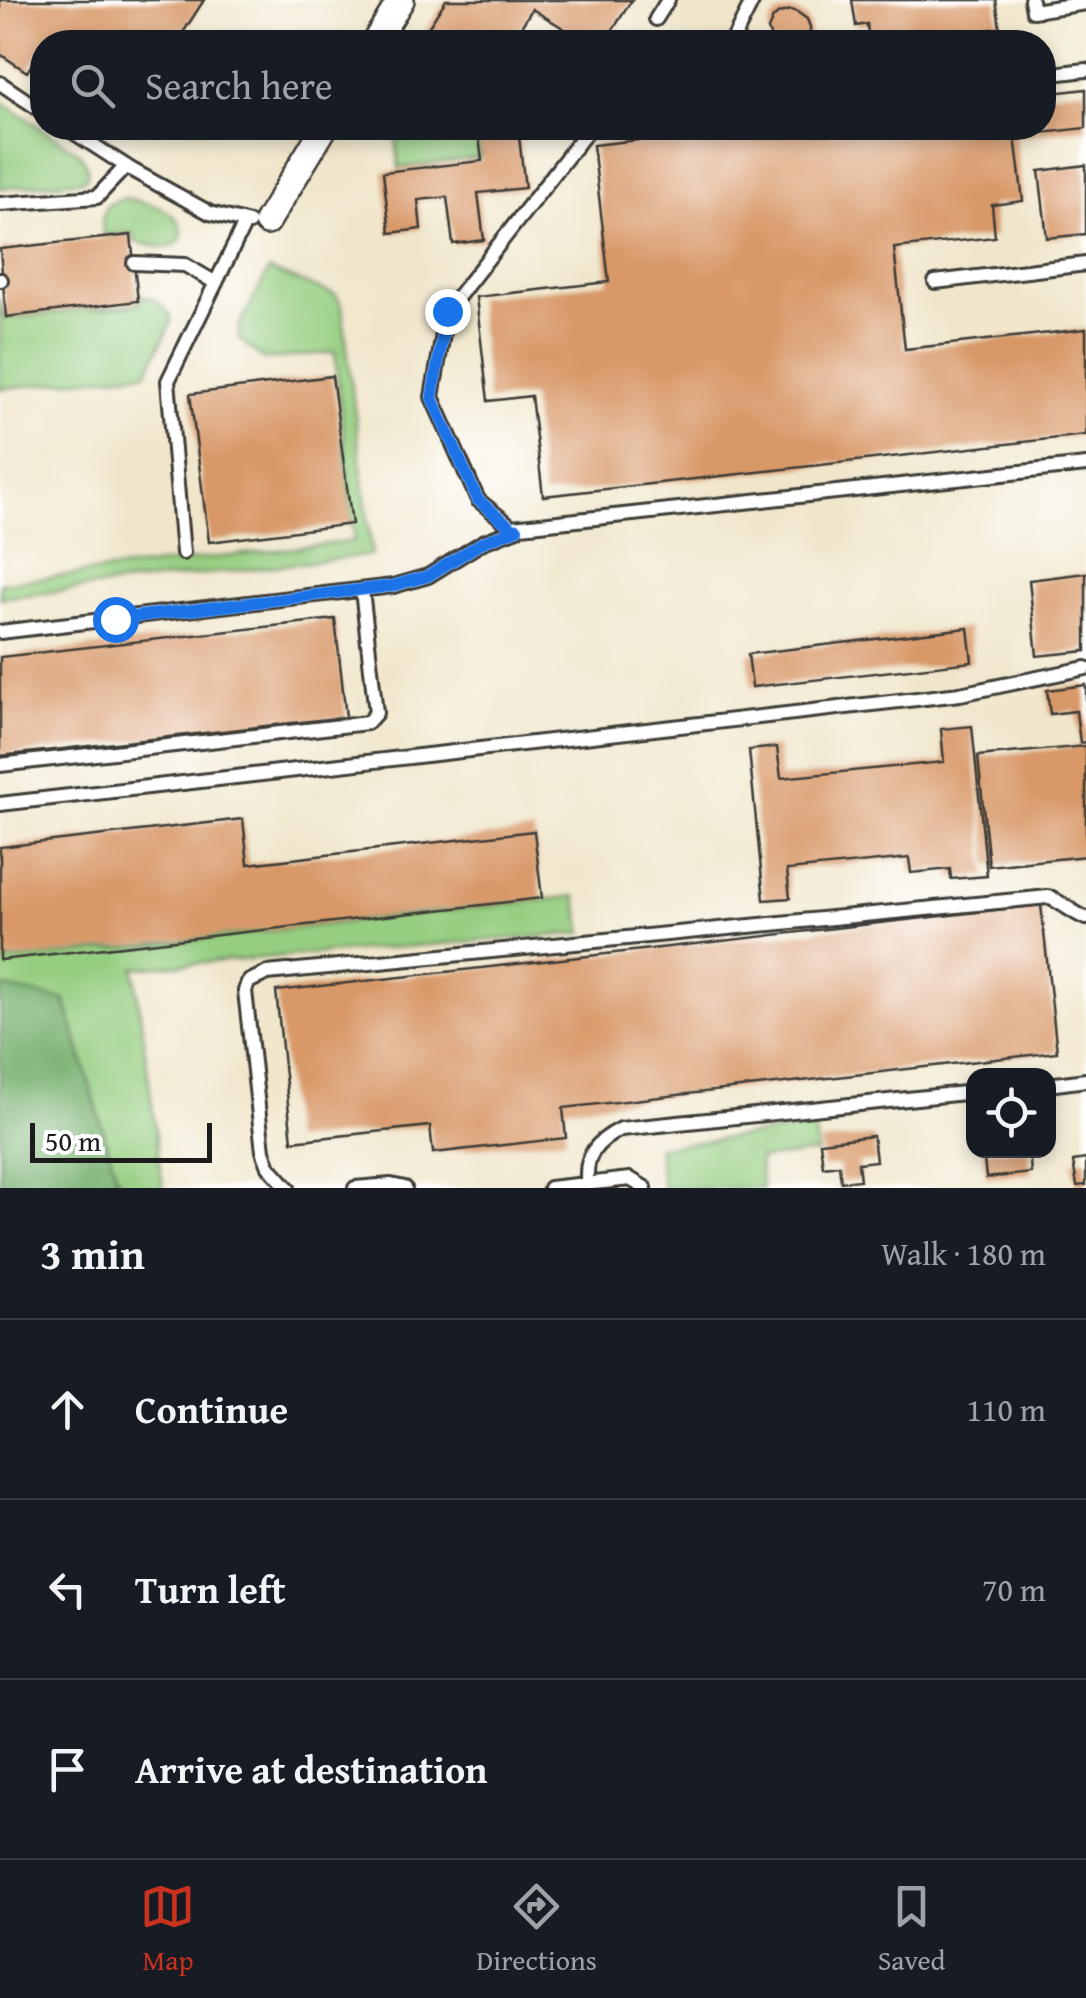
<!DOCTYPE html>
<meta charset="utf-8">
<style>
:root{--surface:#171b24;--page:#242831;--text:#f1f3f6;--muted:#9ea1a6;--line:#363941;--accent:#c8321e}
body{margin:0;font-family:"Gentium Book Plus",serif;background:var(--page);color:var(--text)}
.controls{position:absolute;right:30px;bottom:30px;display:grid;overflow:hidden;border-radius:20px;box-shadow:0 5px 15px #0003}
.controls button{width:90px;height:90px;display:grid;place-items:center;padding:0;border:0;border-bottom:2px solid var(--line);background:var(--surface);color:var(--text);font:50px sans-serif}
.scale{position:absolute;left:30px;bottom:25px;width:182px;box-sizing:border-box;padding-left:10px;border:5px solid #1c1c1c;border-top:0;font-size:28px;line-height:35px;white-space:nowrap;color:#1c1c1c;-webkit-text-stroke:8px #fff;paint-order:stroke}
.stop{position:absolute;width:30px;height:30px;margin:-22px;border:8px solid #1a73e8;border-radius:50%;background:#fff}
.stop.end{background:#1a73e8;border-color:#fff;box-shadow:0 2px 10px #0008}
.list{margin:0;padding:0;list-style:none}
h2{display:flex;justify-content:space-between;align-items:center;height:130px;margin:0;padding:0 40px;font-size:42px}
h2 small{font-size:32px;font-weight:400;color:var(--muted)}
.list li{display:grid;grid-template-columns:65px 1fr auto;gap:30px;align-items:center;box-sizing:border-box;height:180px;padding:0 40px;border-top:2px solid var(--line)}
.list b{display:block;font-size:38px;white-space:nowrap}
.list em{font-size:32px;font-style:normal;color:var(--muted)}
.icon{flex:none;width:55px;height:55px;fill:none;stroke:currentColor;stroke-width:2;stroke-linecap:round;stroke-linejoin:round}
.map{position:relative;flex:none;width:1086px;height:1188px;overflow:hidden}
.search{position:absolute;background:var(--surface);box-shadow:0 5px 15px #0003;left:30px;right:30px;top:30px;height:110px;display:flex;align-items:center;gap:25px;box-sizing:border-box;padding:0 35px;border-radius:40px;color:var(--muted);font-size:38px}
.sheet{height:670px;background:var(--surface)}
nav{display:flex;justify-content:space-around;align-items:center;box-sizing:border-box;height:140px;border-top:2px solid var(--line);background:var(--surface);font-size:28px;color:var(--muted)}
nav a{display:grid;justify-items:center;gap:5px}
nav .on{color:var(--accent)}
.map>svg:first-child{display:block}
.green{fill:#96ce81;stroke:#59754e;stroke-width:2.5}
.forest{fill:#78b16f;stroke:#4a6646;stroke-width:2.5}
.building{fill:#d89867}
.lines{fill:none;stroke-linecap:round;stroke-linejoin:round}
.lane-casing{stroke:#3c3a36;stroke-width:18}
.street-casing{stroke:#3c3a36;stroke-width:30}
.lane{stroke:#fff;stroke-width:12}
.street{stroke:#fff;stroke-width:25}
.route{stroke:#1a73e8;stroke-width:12}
</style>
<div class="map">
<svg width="1086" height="1188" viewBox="0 0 1086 1188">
<rect width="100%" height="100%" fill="#fff"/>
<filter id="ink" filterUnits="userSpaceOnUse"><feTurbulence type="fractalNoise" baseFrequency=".01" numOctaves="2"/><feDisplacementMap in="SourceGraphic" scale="20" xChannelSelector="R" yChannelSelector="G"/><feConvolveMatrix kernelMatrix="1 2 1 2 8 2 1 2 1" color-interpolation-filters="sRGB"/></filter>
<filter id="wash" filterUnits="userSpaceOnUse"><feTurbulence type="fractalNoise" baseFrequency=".0048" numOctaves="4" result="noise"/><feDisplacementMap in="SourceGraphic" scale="40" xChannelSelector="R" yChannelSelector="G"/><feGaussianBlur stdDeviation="2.25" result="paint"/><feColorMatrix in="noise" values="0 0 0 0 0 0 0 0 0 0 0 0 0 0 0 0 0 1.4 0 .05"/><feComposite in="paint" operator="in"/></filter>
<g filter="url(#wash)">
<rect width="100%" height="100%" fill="#f0e6cb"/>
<path class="green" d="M0,101L79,153C85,161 93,173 83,180L0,188Z
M477,130L480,158L399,168L396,139Z
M124,198C141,202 164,205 176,219C180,223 182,227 182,233C180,256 148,245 134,241L133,233L103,235L102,220L106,206Z
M269,270L336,295L342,306L372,555L0,598V583L354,541L335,352L264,360L239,339L238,328Z
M141,295L156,300L171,315V323L147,372L0,389V297L4,319L139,304Z
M576,896L583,933L134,968L163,1188H120L65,1000L0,987V962Z
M815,1127L817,1153L759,1159L762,1188H662L658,1147Z"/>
<path class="forest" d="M0,987L65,1000L120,1188H0Z"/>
<g id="blocks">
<path class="building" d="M0,0H204L177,42H42V53L40,52L27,72L0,54Z
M446,0H632L605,42H586L532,9L512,42H419Z
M852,0H996L1000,28L897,42H869L867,24L856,26Z
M791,10L797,12L807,19L810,27V37L806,42H772L768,29L773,18L779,13Z
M1086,89V128L1015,136L1023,201L992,205L995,237L894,248L905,349L1086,329V435L543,496L531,396L488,401L476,297L609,282L593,145L746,128H1044V94Z
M478,128H518L525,188L478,193L484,240L453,244L447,197L418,200L421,229L390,233L383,172L482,161Z
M1086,165V234L1047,238L1039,171Z
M131,235L138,301L6,317L0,249Z
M332,376L352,524L209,542L190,394Z
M1086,573V651L1037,656L1029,580Z
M335,619L346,717L0,756V657Z
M968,628L972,662L752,687L748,654Z
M1086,685V742L1080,743L1076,711L1050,714L1047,690Z
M972,726L987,876L951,879L950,869L911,873L909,858L787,870L790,898L764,900L749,750L777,747L781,778L944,762L941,729Z
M1086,746V856L989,866L978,756Z
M243,819L248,864L534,831L542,898L0,960V847Z
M1041,905L1057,1052L563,1108L566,1138L433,1153L430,1126L292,1141L276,991Z
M873,1136L876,1161L858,1163L860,1180L841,1182L839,1165L823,1167L820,1142Z
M983,1150H1029L1031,1173L986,1178Z
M1086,1159V1185L1077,1186L1073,1161Z"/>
</g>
</g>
<g filter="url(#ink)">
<use href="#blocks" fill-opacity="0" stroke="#3c3a36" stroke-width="2.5"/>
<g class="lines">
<defs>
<path id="lane" d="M1031,0L1033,11L1086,3
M656,19L668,0
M732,42L753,0
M1044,75L1086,70
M0,83L42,111
M67,128L132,170L210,213L249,223
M599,128L589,129L447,311L432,397L478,500L512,527L1086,465
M0,204L97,197L126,166
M134,263L185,265L216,283
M0,280H1
M935,282L1086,264
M183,553L168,381L245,223
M0,632L393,586L428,576L483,542L517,529
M0,765L367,723L376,713L362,590
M0,804L960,694L1086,668
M1048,1085L1086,1080
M588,1184C583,1156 597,1141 621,1129L974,1092
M288,1188L269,1167L263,1151L245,991L248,982L267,973L1048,897C1062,902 1072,913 1086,918
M355,1188L391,1185L405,1188
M550,1188L630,1179L645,1188"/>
<path id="street" d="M375,42L401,0
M267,222L324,128"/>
</defs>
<use href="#lane" class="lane-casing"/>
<use href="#street" class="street-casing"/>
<use href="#lane" class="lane"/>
<use href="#street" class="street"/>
</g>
</g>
<g class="lines" filter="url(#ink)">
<path class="route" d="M115,619L392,586L428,576L483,542L517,529L512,528L478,500L432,398L447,311"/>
</g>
</svg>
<div class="controls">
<button><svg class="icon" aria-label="locate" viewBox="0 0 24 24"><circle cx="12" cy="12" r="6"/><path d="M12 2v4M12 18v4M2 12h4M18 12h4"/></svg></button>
</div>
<div class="scale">50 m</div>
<div class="stop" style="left:115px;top:619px"></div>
<div class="stop end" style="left:447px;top:311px"></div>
<div class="search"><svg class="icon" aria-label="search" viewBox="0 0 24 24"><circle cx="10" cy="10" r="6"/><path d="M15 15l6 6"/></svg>Search here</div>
</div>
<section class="sheet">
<h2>3 min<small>Walk · 180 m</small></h2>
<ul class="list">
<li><svg class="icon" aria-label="ahead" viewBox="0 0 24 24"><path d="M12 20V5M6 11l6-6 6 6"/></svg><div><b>Continue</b></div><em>110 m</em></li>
<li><svg class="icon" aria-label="left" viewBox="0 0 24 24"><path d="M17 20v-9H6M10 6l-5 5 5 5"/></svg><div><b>Turn left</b></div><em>70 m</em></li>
<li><svg class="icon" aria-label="arrive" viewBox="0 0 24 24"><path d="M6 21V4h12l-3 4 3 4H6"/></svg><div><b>Arrive at destination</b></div></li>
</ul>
</section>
<nav>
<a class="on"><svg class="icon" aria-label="map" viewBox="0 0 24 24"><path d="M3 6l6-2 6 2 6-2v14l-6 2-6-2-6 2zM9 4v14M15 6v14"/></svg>Map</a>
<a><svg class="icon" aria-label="directions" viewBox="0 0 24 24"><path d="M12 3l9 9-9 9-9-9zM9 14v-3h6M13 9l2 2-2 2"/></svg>Directions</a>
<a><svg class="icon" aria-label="saved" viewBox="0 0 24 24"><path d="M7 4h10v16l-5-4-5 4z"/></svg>Saved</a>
</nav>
